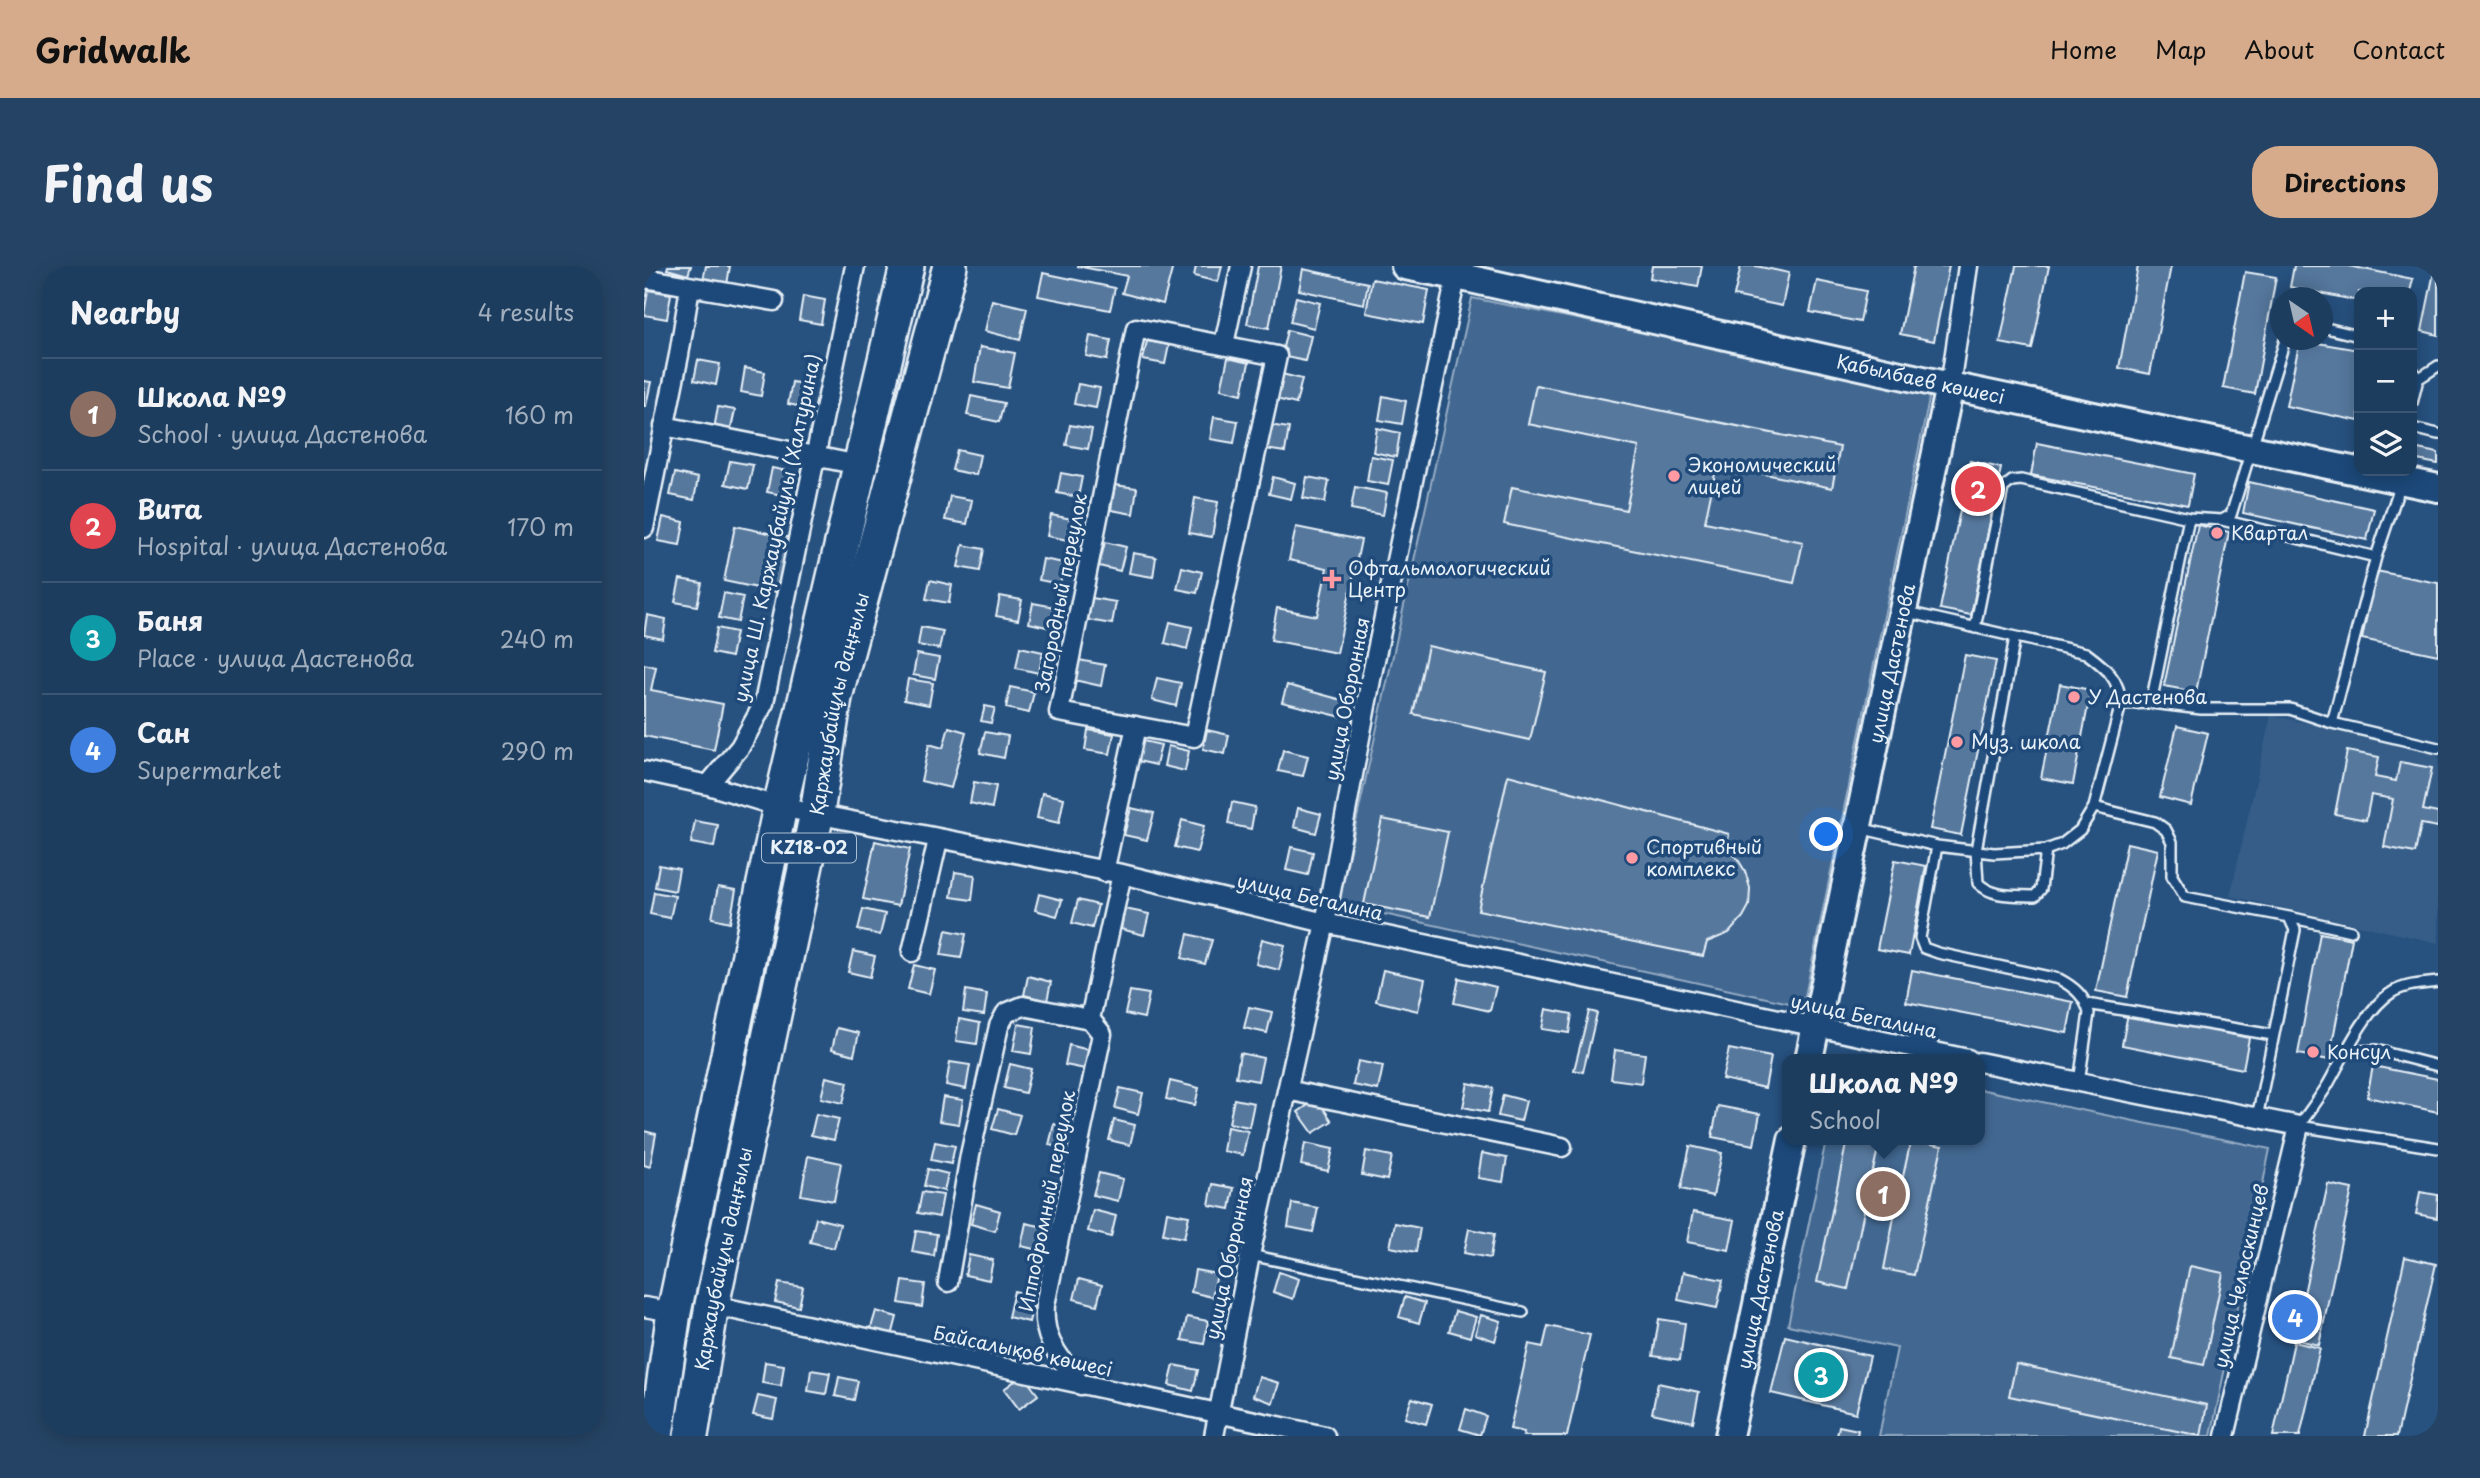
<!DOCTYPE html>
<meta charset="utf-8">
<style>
:root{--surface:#1d3d5f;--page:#254465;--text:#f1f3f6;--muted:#a0aebd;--line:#3b5674;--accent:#d6ab8b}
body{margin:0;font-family:"Playpen Sans",sans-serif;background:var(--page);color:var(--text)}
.controls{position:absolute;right:21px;top:21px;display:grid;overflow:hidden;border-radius:14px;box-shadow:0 4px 18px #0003}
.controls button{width:63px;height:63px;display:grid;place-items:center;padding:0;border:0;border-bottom:2px solid var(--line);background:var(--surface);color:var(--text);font:35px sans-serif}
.compass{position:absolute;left:1626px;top:21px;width:63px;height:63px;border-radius:50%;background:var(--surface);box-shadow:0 4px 18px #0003;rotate:146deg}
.you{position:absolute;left:1183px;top:569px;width:24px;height:24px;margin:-18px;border:5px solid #fff;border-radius:50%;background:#1a73e8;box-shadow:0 0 0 10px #1a73e833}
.badge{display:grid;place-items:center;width:46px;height:46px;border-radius:50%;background:var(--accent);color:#fff;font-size:23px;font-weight:700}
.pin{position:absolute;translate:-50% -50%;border:4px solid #fff;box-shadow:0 2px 7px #0006}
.popup{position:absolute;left:1138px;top:788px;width:203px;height:91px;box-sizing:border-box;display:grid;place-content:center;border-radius:14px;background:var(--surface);filter:drop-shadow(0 2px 5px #0005);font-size:23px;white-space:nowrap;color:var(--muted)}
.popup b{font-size:26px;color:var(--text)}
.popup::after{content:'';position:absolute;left:50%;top:100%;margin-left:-14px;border:14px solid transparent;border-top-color:var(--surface)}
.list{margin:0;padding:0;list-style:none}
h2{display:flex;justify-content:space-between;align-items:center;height:91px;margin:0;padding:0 28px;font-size:30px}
h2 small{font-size:23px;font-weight:400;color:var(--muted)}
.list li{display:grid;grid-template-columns:46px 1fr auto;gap:21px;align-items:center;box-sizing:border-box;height:112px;padding:0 28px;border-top:2px solid var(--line)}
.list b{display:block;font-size:26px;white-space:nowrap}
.list p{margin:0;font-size:23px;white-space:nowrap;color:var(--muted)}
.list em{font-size:23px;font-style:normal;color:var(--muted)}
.icon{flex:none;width:38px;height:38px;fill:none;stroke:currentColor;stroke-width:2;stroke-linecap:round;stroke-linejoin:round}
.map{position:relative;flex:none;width:1794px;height:1170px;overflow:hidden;border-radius:28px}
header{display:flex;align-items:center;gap:42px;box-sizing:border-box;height:98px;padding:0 35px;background:var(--accent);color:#111}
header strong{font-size:33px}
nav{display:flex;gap:38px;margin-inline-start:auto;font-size:24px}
.intro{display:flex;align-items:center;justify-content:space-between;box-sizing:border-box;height:168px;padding:0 42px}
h1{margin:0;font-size:49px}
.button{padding:18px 32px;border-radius:28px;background:var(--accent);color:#111;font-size:24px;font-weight:700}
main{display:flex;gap:42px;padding:0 42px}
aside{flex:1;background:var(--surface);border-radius:28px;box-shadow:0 4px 18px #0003}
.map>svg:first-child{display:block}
.built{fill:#355d88}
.green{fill:#436891;stroke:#96acc4;stroke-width:2}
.building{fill:#57789d;stroke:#e8f1f8;stroke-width:2}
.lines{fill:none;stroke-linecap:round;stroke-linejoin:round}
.lane-casing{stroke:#e8f1f8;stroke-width:14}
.street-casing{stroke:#e8f1f8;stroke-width:23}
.secondary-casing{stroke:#e8f1f8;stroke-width:32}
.highway-casing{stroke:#e8f1f8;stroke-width:38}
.lane{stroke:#1f4a7a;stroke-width:9}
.street{stroke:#1f4a7a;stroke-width:18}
.secondary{stroke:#1f4a7a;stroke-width:26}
.highway{stroke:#1f4a7a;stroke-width:33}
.poi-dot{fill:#ff9aa2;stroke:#1f4a7a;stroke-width:2.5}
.labels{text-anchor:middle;stroke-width:7;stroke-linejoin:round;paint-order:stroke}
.shield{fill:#1f4a7a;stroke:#acbfd2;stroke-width:2}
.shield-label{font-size:18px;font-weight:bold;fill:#e8f1f8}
.street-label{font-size:19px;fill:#e8f1f8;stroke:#1f4a7a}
.poi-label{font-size:19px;fill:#e8f1f8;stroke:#1f4a7a;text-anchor:start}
</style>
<header>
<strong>Gridwalk</strong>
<nav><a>Home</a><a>Map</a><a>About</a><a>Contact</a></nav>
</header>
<div class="intro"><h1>Find us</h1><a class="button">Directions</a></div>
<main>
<aside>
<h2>Nearby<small>4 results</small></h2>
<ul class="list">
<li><span class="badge" style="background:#8d6e63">1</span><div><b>Школа №9</b><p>School · улица Дастенова</p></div><em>160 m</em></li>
<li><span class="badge" style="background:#e0444e">2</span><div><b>Вита</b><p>Hospital · улица Дастенова</p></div><em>170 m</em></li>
<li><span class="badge" style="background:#0f9aa8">3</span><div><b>Баня</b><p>Place · улица Дастенова</p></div><em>240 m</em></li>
<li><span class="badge" style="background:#3f7fe0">4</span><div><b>Сан</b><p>Supermarket</p></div><em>290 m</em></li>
</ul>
</aside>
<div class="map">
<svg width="1794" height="1170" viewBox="0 0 1794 1170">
<rect width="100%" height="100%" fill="#27517f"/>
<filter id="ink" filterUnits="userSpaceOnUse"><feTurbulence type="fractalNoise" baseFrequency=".0143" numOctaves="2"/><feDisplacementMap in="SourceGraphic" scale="14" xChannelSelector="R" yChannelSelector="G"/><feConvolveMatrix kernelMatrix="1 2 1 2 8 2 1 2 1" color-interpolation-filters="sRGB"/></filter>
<g filter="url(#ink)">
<path class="built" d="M1627,449L1794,487V677L1586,630Z"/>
<path class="green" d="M828,32L1287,124L1159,740L694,638Z
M1335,823L1626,883L1567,1170H1235L1253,1082L1144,1059L1182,874H1335Z"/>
<path class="building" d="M24,0H47L44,9L23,3Z
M62,0H86L83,19L59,14Z
M433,0H529L519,38L478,27L483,10Z
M552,0H578L574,16L550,10Z
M614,0H637L625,62L603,58Z
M1008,0H1058L1054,21L1006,12Z
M1097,0H1112L1145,7L1138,40L1090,30Z
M1270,0H1305L1290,75L1256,68Z
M1372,0H1405L1388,83L1356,77Z
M1494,0H1527L1506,108L1475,102Z
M1650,0H1705L1769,13L1766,26H1715V35L1646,21Z
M1791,1H1794V69L1778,65Z
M659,3L724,17L720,38L655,24Z
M1601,6L1632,11L1611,128L1579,122Z
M399,7L471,22L466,44L394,30Z
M728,13L785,24L779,58L722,47Z
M1173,15L1222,25L1216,56L1166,46Z
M4,24L27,28L23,53L0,49Z
M159,30L181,34L177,58L155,54Z
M652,31L676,37L670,62L646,56Z
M348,34L383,42L376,74L341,65Z
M643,64L667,70L661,95L637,90Z
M446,70L467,74L463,94L442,90Z
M1656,74L1715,84V155L1642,140Z
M503,75L525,79L521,98L499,94Z
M336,81L371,87L364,122L330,116Z
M584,92L605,97L598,128L577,123Z
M54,94L76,98L72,119L50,114Z
M101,102L121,106L117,130L97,126Z
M634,107L658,113L652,138L628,132Z
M0,115L7,116L2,140H0Z
M148,116L167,119L163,142L144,138Z
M434,118L456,122L452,142L430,138Z
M892,119L1196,181L1188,222L1073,198L1061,256L1159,276L1150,317L860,258L868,221L982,244L995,181L884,158Z
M327,130L360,137L355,156L323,149Z
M739,130L762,135L758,158L735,154Z
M74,141L91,144L86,167L70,163Z
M570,151L594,155L590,177L566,173Z
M426,159L448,163L444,183L422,179Z
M625,159L645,162L641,186L621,183Z
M733,162L756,167L752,191L729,186Z
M1393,177L1550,208L1544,239L1387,209Z
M1769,182L1794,187V198L1768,193Z
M313,184L336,189L332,209L308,204Z
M727,190L749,194L744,219L723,215Z
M86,195L109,199L104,223L81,218Z
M1326,195L1357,202L1327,349L1296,343Z
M128,202L148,206L143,230L123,226Z
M31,207L54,212L50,234L26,229Z
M417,207L438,211L434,231L413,227Z
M629,211L651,217L647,233L625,228Z
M663,211L685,215L681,236L659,232Z
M1605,216L1730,243L1723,274L1599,247Z
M471,219L493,222L489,248L467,244Z
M711,221L743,227L739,249L707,243Z
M306,230L328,234L323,258L301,254Z
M551,232L574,236L568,271L545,267Z
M407,249L428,253L424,274L403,270Z
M19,251L40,256L36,279L14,275Z
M1554,259L1585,266L1552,426L1520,420Z
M91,260L148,272L137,327L80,315Z
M652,261L717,274L693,387L627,374L633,342L673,350L683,302L645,294Z
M461,276L482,281L476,305L455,300Z
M319,279L340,283L336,305L314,301Z
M489,287L512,291L509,311L485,307Z
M399,293L420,297L416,318L395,314Z
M538,301L558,306L553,327L533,323Z
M1732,305L1794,317V389L1718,373Z
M36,313L58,317L53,340L31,336Z
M286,314L308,319L305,337L282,333Z
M80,327L99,331L94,356L75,352Z
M356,330L378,334L374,354L352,350Z
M448,332L472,336L468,358L444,354Z
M389,337L411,341L407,362L385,357Z
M3,349L22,353L19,373L0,369Z
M526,356L548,361L543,383L521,377Z
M277,361L299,365L295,383L274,379Z
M73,362L92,366L87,391L68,387Z
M784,380L902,406L886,474L769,448Z
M376,381L399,386L395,407L372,402Z
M273,388L295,392L291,413L269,409Z
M1321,389L1352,395L1317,569L1286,563Z
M435,394L461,399L457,420L430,414Z
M0,398L12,401L7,424L79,438L70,484L0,470Z
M513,412L537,417L532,440L508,434Z
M264,413L289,417L285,439L260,434Z
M1416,418L1447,424L1429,518L1397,512Z
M643,419L702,435L698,451L638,436Z
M366,421L390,426L385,447L362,442Z
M341,440L351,442L347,457L337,455Z
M1533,460L1564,467L1547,539L1516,531Z
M305,461L322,466L307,522L277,515L285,478L299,482Z
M444,464L470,468L466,488L441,484Z
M563,464L585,469L581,488L559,483Z
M341,466L364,470L360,492L336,487Z
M495,474L517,479L512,499L490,494Z
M524,480L545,485L541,505L520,500Z
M639,484L664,490L659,510L634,505Z
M1703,485L1735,491L1731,511L1752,515L1756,496L1788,502L1779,544L1794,547V561L1777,558L1771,587L1740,581L1749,533L1727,529L1722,554L1691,548Z
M864,509L1085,568L1083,582L1093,592L1101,605L1106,622L1105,640L1099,651L1085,667L1063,676L1059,690L834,644Z
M330,516L352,520L348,542L326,537Z
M398,527L420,532L415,557L393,552Z
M588,536L611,541L607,563L584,558Z
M487,542L510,547L503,574L480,569Z
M654,542L677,548L672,567L650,561Z
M738,553L804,566L786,651L720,638Z
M538,554L560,560L553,586L531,581Z
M51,555L74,559L70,581L47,577Z
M231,575L266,583L254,640L219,633Z
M1483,577L1514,584L1483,731L1452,725Z
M647,581L669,586L664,609L642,604Z
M1251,594L1282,600L1265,689L1233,683Z
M15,599L35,603L31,625L11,621Z
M311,606L331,609L328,634L307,631Z
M74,621L92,624L86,656L68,652Z
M10,626L31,630L26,652L6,648Z
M395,628L418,634L413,650L391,644Z
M434,634L454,639L448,662L428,657Z
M219,643L241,648L236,669L214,664Z
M481,643L505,648L500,669L477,663Z
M302,664L322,668L317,692L297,689Z
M1676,667L1708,673L1685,794L1654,788Z
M544,668L568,674L561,698L538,692Z
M618,673L641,679L635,704L612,698Z
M209,685L231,690L226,711L204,706Z
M270,699L291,704L285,728L264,723Z
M739,704L781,713L774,745L732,735Z
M1268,704L1429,736L1423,767L1262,736Z
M384,710L407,716L403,735L380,729Z
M815,712L852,721L846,745L810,737Z
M322,724L343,728L340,749L319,746Z
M486,725L505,728L500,752L481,748Z
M605,741L628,746L623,767L600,762Z
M902,743L928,748L925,767L898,763Z
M945,745L953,747L939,806L930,804Z
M1484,747L1605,772L1599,803L1478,779Z
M315,753L336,757L333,778L312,775Z
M374,758L391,761L387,788L369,785Z
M193,762L215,767L210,789L188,783Z
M425,779L445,784L441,803L421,799Z
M1085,783L1127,791L1121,822L1078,813Z
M971,784L1001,788L997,817L967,813Z
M596,787L619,792L614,815L592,811Z
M714,795L739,800L734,824L709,819Z
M306,796L326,799L322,823L302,819Z
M366,798L387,803L381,827L360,822Z
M1729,800L1794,813V846L1723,831Z
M182,811L204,816L199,837L177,832Z
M526,815L555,822L551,839L522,833Z
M824,817L849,822L844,846L819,841Z
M476,822L499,827L494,848L471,842Z
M859,829L882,835L877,855L854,850Z
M299,831L319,834L315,858L295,855Z
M590,833L610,837L605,861L585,857Z
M673,833L688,855L669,867L654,846Z
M1074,840L1116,848L1110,879L1068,871Z
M354,843L376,849L370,869L348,863Z
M172,848L195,853L190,874L167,869Z
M470,854L491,859L486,879L465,874Z
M410,858L431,863L426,883L405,879Z
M583,861L604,865L599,889L579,885Z
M0,865L12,868L6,901L0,899Z
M1203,874H1236L1228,909L1258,915L1267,874L1298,880L1270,1009L1240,1003L1251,946L1221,940L1204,1023L1173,1016Z
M291,876L311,880L307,898L287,894Z
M661,877L689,883L684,905L657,899Z
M1046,880L1078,887L1069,930L1037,923Z
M722,885L748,890L743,914L718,909Z
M838,887L863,892L859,916L834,912Z
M164,890L197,897L190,935L157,929Z
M284,903L304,908L300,925L280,920Z
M455,907L479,913L474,935L449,929Z
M569,918L590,922L586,943L565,939Z
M1684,918L1708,923L1675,1079L1650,1073Z
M278,926L299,929L295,951L274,947Z
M1776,926L1794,929L1793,952L1772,948Z
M648,937L674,942L669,966L644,961Z
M332,938L356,945L351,965L327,958Z
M449,944L472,950L467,971L444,965Z
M523,946L545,950L540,972L519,968Z
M1049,946L1091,954L1085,984L1043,976Z
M172,952L196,958L190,982L166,976Z
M382,957L409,963L403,986L377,980Z
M751,957L776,962L772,986L746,981Z
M825,963L850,968L846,992L820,987Z
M272,965L293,968L290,990L268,986Z
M325,989L349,994L345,1014L321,1009Z
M1761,991L1792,998L1753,1170H1721Z
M1546,1000L1579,1007L1560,1099L1527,1092Z
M551,1004L573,1008L568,1031L547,1026Z
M635,1006L655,1013L649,1033L629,1026Z
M1039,1006L1079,1014L1073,1042L1034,1034Z
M435,1013L458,1019L453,1039L430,1033Z
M259,1015L281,1018L278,1041L255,1037Z
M135,1017L159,1021L155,1041L131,1036Z
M370,1025L391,1030L385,1056L364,1051Z
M761,1031L781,1037L775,1057L755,1051Z
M232,1045L253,1051L248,1070L226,1065Z
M811,1045L832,1051L826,1071L805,1065Z
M837,1049L857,1055L851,1075L831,1068Z
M543,1051L564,1055L560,1078L538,1074Z
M1015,1053L1041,1057L1036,1094L1009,1090Z
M904,1060L946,1069L923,1170H879L880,1166L866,1163L885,1078L899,1081Z
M1141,1070L1226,1090L1212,1147L1127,1127Z
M1650,1076L1676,1082L1656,1170H1629Z
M121,1096L140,1099L137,1120L118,1117Z
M1372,1098L1563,1139L1557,1170L1365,1130Z
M530,1099L554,1104L549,1125L525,1119Z
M167,1104L186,1107L182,1128L164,1125Z
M379,1109L394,1129L375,1143L360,1123Z
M195,1111L214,1115L210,1134L191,1130Z
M615,1111L635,1117L629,1137L609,1130Z
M1014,1117L1055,1126L1049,1156L1008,1147Z
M114,1130L133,1134L129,1153L109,1149Z
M768,1132L788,1138L782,1158L761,1152Z
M822,1143L842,1150L836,1169L816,1163Z
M1195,1160L1214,1164L1213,1170H1193Z"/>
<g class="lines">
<defs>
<path id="lane" d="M1678,61L1715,70
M1768,103L1774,113L1768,137
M1774,113L1794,100
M1768,162L1794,168
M1578,254L1732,291
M1331,362L1359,222L1368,215L1377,214L1545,252L1578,254L1587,249L1641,74
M1371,371L1332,584L1334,617C1349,632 1371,629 1391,630L1397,623L1402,584
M1507,437L1545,252
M1477,438L1507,437L1557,443H1646L1688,457L1794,482
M1688,457L1732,291L1757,217
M1450,541L1511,556L1522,564L1528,576V610L1541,631L1645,651L1651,664L1613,852
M1215,562L1293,580L1350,587L1402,584L1418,578L1436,564L1450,541L1477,438C1476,413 1461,401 1442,387L1263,346
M1293,580L1276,672L1280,682L1294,687L1415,713C1430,721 1441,730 1445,747L1435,816
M1645,651L1707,665
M1794,716C1778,718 1761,718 1747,727C1721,743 1698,794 1683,820C1674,834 1664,847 1655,860L1794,882
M1443,738L1629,769
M1700,786L1732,784L1794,800
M606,989L879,1046"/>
<path id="street" d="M0,12L130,35
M492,62L633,90L550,471L415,446Z
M580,78L597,0
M1306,120L1324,0
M20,160L215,199
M0,262L35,89L46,21
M0,505L64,519L136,541L478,608L681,657L1324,793
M64,519L96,481L120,437L211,0
M460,606L492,460
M268,686L294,574
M1335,796L1655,860L1581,1170
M643,824L918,881
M304,1016L326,889L355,760L362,747L379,740L446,753
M68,1039L681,1170
M0,1041L30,1046
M437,1119C416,1091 398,1076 401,1039L458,768L446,753L478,608
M570,1170L606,989L681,657L728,408L814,2"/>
<g id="secondary">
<path id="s1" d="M761,0L813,10L1306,120L1794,222"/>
<path id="s2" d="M1165,793L1306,120"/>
<path id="s3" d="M1085,1170L1148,874"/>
</g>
<g id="highway">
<path d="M12,1170L30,1046L136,541L263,0"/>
<path id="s4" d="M47,1170L68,1039L173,547L191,431L306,0"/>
</g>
</defs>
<use href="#lane" class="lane-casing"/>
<use href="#street" class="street-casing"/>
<use href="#secondary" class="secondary-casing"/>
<use href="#highway" class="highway-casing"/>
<use href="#lane" class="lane"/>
<use href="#street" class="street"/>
<use href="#secondary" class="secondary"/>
<use href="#highway" class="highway"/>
</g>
</g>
<g class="poi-dot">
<circle cx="1030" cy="210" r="7"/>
<circle cx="1573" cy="267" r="7"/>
<path d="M684.5 302.5h7v7h7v7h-7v7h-7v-7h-7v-7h7z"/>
<circle cx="1430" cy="431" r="7"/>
<circle cx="1313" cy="476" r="7"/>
<circle cx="988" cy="592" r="7"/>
<circle cx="1669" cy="786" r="7"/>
</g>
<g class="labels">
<rect class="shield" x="118" y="567.5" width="94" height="29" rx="5"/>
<g class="shield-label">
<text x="165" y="588">KZ18-02</text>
</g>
<g class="street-label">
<text dy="7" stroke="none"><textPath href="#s1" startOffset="528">Қабылбаев көшесі</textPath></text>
<text transform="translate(133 262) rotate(-78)" y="7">улица Ш. Каржаубайулы (Халтурина)</text>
<text transform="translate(417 327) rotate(-79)" y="7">Загородный переулок</text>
<text dy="7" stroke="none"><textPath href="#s2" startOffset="404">улица Дастенова</textPath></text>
<text transform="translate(703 433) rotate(-79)" y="7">улица Оборонная</text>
<text dy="7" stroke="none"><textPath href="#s4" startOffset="747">Қаржаубайұлы даңғылы</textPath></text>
<text transform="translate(666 631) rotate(13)" y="7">улица Бегалина</text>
<text transform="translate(1220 750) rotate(12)" y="7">улица Бегалина</text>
<text transform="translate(403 935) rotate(-79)" y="7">Ипподромный переулок</text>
<text transform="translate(585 992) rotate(-78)" y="7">улица Оборонная</text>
<text dy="7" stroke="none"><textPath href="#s4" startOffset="180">Қаржаубайұлы даңғылы</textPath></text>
<text transform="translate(1597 1010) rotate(-77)" y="7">улица Челюскинцев</text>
<text dy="7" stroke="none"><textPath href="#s3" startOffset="150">улица Дастенова</textPath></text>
<text transform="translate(379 1085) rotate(12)" y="7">Байсалықов көшесі</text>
</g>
<g class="poi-label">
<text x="1044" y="206">Экономический<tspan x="1044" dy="22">лицей</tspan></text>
<text x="1587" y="274">Квартал</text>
<text x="704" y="309">Офтальмологический<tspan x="704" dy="22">Центр</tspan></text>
<text x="1444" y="438">У Дастенова</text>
<text x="1327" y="483">Муз. школа</text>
<text x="1002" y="588">Спортивный<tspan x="1002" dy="22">комплекс</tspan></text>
<text x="1683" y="793">Консул</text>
</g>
</g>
</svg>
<div class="controls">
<button>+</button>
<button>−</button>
<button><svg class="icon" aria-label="layers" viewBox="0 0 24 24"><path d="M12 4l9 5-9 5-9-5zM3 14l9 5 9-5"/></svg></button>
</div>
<svg class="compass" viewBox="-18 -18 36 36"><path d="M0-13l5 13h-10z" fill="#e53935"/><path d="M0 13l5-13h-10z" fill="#a0aebd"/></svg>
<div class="you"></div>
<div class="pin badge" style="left:1239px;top:928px;background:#8d6e63">1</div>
<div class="popup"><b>Школа №9</b>School</div>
<div class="pin badge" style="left:1334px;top:223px;background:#e0444e">2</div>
<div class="pin badge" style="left:1177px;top:1109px;background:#0f9aa8">3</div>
<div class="pin badge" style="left:1651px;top:1051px;background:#3f7fe0">4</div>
</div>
</main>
